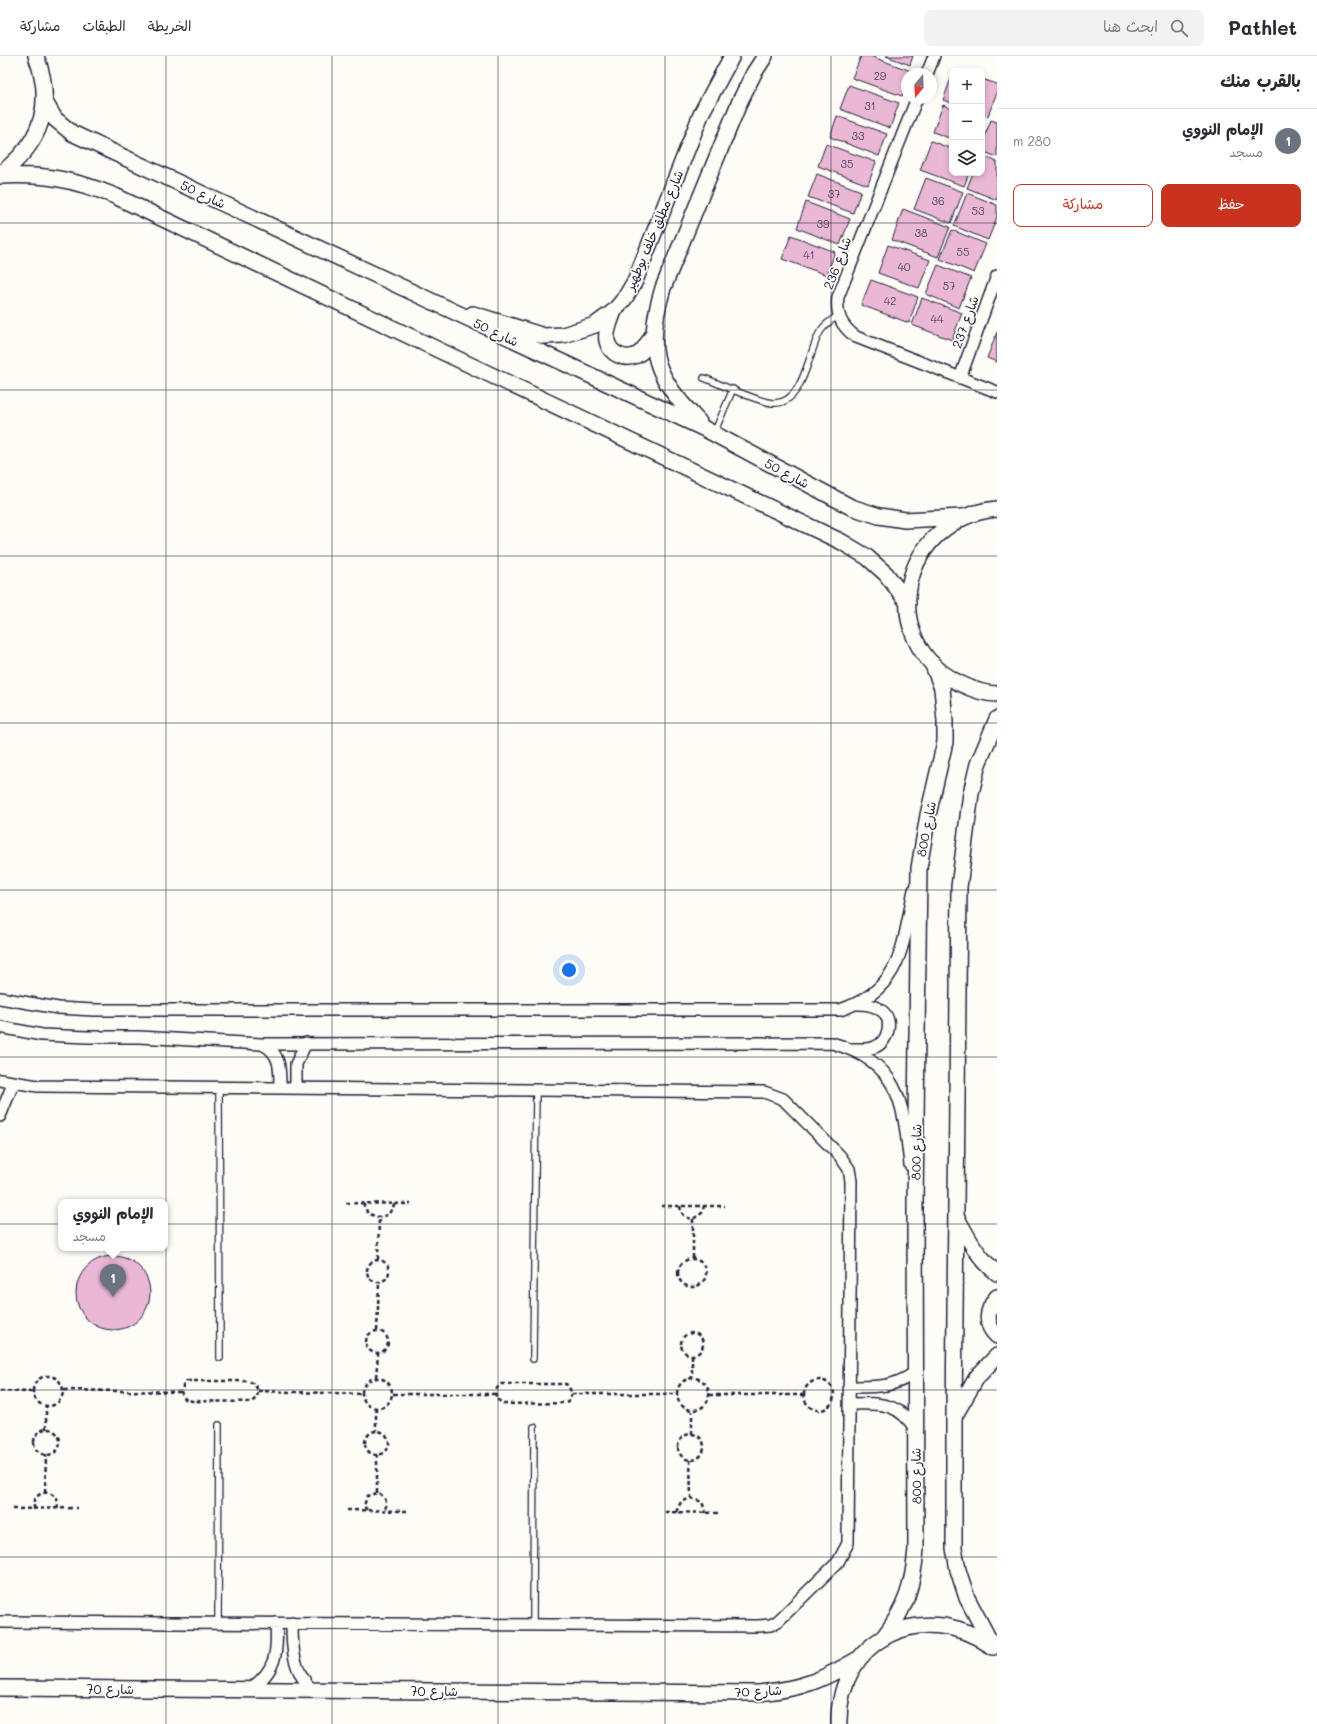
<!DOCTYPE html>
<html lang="ar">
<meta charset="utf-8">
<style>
:root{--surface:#fff;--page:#f2f2f3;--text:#2b2b33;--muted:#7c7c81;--line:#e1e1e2;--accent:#c8321e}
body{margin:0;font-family:Mali,"Playpen Sans Arabic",sans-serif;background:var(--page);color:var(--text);direction:rtl}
.controls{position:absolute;right:12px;top:12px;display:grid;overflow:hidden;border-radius:8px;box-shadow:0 2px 6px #0003}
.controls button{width:36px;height:36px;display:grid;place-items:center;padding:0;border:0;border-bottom:1px solid var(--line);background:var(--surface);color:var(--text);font:20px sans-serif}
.compass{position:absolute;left:901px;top:12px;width:36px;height:36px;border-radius:50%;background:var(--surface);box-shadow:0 2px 6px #0003;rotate:198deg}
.you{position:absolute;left:569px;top:914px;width:14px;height:14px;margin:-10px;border:3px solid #fff;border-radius:50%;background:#1a73e8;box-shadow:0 0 0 6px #1a73e833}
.badge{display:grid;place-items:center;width:26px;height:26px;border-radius:50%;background:var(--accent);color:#fff;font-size:13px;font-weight:700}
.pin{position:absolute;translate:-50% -33px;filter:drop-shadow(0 1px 2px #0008)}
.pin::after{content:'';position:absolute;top:21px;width:14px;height:12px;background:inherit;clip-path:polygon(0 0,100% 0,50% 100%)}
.popup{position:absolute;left:58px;top:1143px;width:110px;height:52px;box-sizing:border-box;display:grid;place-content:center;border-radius:8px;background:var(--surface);filter:drop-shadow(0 1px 3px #0005);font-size:13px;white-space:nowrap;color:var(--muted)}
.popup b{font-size:15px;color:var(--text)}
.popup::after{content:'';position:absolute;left:50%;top:100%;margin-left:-8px;border:8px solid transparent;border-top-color:var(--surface)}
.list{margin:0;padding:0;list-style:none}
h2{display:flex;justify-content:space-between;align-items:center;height:52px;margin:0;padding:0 16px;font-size:17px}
h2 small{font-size:13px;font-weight:400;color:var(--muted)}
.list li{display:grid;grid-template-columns:26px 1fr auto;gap:12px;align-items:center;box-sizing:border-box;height:64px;padding:0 16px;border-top:1px solid var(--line)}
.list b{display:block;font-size:15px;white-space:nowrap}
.list p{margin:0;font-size:13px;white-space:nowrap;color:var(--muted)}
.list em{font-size:13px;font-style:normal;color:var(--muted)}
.actions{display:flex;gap:8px;padding:12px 16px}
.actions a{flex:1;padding:9px 0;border:1px solid var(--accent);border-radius:8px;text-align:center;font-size:14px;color:var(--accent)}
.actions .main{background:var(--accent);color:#fff}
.icon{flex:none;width:22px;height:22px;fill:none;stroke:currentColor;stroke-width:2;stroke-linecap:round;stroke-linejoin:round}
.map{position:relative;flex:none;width:997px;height:1668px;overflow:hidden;direction:ltr}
header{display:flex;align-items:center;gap:24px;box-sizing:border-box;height:56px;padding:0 20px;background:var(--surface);border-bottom:1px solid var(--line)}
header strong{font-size:19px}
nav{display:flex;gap:22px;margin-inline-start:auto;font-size:14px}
.search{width:280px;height:36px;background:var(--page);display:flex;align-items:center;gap:10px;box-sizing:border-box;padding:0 14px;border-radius:8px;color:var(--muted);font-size:15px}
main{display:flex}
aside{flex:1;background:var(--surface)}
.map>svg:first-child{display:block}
.building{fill:#eab7d5;stroke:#22223b}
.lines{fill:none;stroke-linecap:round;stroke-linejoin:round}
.lane-casing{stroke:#22223b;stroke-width:8}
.street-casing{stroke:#22223b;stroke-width:14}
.secondary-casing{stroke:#22223b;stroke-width:18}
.path{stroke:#22223b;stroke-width:2.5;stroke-dasharray:4 3;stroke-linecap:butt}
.lane{stroke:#fdfcf7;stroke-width:5.5}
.street{stroke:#fdfcf7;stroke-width:11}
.secondary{stroke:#fdfcf7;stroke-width:15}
.grid{fill:none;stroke:#22223b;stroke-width:1;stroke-opacity:0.55}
.labels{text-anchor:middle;stroke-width:3.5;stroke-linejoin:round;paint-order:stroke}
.number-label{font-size:11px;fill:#544762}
.street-label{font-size:13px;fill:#22223b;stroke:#fdfcf7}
</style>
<header>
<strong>Pathlet</strong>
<div class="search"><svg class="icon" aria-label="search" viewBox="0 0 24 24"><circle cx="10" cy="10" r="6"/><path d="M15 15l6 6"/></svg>ابحث هنا</div>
<nav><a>الخريطة</a><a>الطبقات</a><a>مشاركة</a></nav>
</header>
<main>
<aside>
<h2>بالقرب منك<small></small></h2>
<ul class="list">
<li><span class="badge" style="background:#6b7280">1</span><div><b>الإمام النووي</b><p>مسجد</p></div><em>280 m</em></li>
</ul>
<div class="actions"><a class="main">حفظ</a><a>مشاركة</a></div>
</aside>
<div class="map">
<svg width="997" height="1668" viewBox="0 0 997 1668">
<rect width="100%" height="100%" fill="#fdfcf7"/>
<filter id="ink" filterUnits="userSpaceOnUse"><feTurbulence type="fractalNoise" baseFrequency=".025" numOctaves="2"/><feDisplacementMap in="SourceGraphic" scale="8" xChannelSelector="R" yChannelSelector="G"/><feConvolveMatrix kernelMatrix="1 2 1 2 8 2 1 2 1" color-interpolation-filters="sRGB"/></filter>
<g filter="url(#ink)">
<path class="building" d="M861,0H870L911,15L910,18H907V27L902,40L852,22Z
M886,0H913L910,9Z
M952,20V47L943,44Z
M982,23L997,28V36L988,60L982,58Z
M849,29L899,47L890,72L840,53Z
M943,49L952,53V83L933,76Z
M837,60L887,78L879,100L830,81Z
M991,64L997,66V101L982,95V87Z
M931,85L952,93V117H969L964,130L920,114Z
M826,88L876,106L868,129L818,110Z
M982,99L997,106V144L967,132L973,117H982Z
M817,118L861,135L853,157L808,141Z
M926,122L963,136L951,167L914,153Z
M967,137L997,149V161L988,184L954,170Z
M806,146L850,163L840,189L797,172Z
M903,153L950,171L938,201L892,184Z
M952,174L986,188L974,217L940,203Z
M791,179L835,196L827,219L782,203Z
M888,189L930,204L919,232L878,217Z
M938,209L971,222L959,252L926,238Z
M871,224L918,241L909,267L861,249Z
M922,242L962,257L952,284L912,269Z
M997,276V306L987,302Z
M76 1237a37 37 0 1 1 74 0a37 37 0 1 1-74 0Z"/>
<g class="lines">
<defs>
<path id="lane" d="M704,322C720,328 758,346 773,347C804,349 808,296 820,276C825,268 831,264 838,260
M714,377L733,333
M219,1032L220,1302
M533,1303L536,1034
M218,1567L219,1369
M533,1568L534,1371"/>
<path id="street" d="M927,18L934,0
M917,42L838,241C836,259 841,270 856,281L997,336
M960,322L997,220
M0,942L58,952L94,954H840C903,933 902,890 914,834
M0,971L42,979L87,981H139L261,988L832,987C901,1007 903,1047 910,1109
M262,988C281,997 280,1013 280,1032
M853,993C860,993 868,994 875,991C888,986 894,964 882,955C875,949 866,948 858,948
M0,1024L38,1030L764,1036L783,1043L840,1100L849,1113L851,1125L848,1487L838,1506L778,1565L771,1569L758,1570L0,1566
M296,1032V1008L306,987
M0,1060L13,1028
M850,1331C875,1331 895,1332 915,1316
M850,1348C879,1347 900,1346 916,1375
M292,1567C292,1594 293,1614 312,1634
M250,1633C276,1615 278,1597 276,1567"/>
<path id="secondary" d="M45,46L55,63L72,77L705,373L851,451L879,460L905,464L962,461
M0,118C41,88 55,49 36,0
M0,120C45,118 73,123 115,140L842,486L867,501L886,518L908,547
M614,255C611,264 605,276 607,285C610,298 625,305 637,299C645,295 649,284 654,277
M473,258L544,280L563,279L595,269L614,255L625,242L635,225L702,56L732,0
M699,366C655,321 644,294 663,232L740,45L754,17L765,0
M997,453C900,462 874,585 959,627C971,633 984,638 997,638
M957,1162C968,1182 978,1202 997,1217
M997,1241C987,1253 984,1268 997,1280
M955,1359L977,1321L997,1300
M883,1582C906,1553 913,1529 916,1493L915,1150L919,812L928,759L945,686V665L942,632L932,607
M993,1591L967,1542L958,1514L954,1492V1362L959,831L971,737L978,708L997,663
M0,1632L758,1637C803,1633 822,1624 860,1602
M839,1668C837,1583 922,1542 990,1589"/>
</defs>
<use href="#lane" class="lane-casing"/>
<use href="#street" class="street-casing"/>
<use href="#secondary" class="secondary-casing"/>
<path class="path" d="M346,1147L411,1148
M363,1147L368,1158L379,1161L388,1159L395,1148
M661,1150H725
M680,1150C681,1158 685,1162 693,1163L702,1157L704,1150
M693,1163V1203
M378,1203L379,1161
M678 1217a14 14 0 1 1 28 0a14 14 0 1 1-28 0Z
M367 1215a11 11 0 1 1 22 0a11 11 0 1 1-22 0Z
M366 1286a11 11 0 1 1 22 0a11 11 0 1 1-22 0Z
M377,1275L379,1226
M681 1288a11 11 0 1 1 22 0a11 11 0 1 1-22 0Z
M692,1299V1322
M33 1335a15 15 0 1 1 30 0a15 15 0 1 1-30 0Z
M376,1321L378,1298
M362 1337a15 15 0 1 1 30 0a15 15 0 1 1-30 0Z
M677 1338a16 16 0 1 1 32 0a16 16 0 1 1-32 0Z
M804 1339a15 15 0 1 1 30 0a15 15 0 1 1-30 0Z
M187,1325H249L255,1329C260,1336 258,1342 251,1346L192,1345L185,1343L181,1336L184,1328Z
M501,1328H566L569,1331L572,1338L568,1346L565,1347L504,1348L498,1344C494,1338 495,1333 501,1328Z
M64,1334L181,1336
M0,1335L33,1336
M258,1335L362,1338
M393,1338H496
M572,1338H677
M709,1339H804
M376,1352V1374
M46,1373V1351
M34 1386a13 13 0 1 1 26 0a13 13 0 1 1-26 0Z
M365 1387a12 12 0 1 1 24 0a12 12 0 1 1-24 0Z
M692,1378V1355
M678 1391a13 13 0 1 1 26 0a13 13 0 1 1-26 0Z
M690,1404L691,1442
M45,1436L46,1398
M377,1437V1399
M12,1453L77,1452
M34,1453V1444C40,1435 50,1434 57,1443L58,1453
M347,1454L407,1455
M367,1454L364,1450L367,1440L377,1437C385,1439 389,1447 384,1455
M665,1456L721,1457
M676,1456L681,1446L691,1442L702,1446L706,1457"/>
<use href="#lane" class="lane"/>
<use href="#street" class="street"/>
<use href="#secondary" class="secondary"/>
</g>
</g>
<path class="grid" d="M166,0V1668M332,0V1668M498,0V1668M665,0V1668M831,0V1668M0,167H997M0,334H997M0,500H997M0,667H997M0,834H997M0,1001H997M0,1168H997M0,1334H997M0,1501H997"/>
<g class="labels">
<g class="number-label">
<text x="880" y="24">29</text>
<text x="870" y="54">31</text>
<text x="858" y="84">33</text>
<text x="847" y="112">35</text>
<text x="834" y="142">37</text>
<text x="938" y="149">36</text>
<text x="978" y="159">53</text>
<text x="823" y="172">39</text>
<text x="921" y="181">38</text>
<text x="963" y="200">55</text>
<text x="809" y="203">41</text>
<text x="904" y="215">40</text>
<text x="949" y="234">57</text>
<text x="890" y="249">42</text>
<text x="937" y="267">44</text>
</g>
<g class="street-label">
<text transform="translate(203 138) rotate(25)" y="5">شارع 50</text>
<text transform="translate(654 174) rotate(-67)" y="5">شارع مطلق خلف بوطهير</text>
<text transform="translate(837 207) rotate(-69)" y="5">شارع 236</text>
<text transform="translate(965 266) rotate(-70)" y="5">شارع 237</text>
<text transform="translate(496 276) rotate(25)" y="5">شارع 50</text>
<text transform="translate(787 417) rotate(28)" y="5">شارع 50</text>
<text transform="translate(926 773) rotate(-79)" y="5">شارع 800</text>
<text transform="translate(916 1096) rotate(-89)" y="5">شارع 800</text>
<text transform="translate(916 1420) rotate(-91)" y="5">شارع 800</text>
<text x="110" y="1638">شارع 70</text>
<text x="434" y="1640">شارع 70</text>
<text transform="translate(758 1635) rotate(-3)" y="5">شارع 70</text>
</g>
</g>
</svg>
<div class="controls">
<button>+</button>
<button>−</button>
<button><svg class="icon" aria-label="layers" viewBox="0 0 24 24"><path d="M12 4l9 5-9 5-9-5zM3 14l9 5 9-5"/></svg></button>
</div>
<svg class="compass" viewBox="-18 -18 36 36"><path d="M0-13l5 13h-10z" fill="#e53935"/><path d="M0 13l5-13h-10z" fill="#7c7c81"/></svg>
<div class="you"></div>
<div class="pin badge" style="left:113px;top:1241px;background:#6b7280">1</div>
<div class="popup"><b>الإمام النووي</b>مسجد</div>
</div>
</main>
